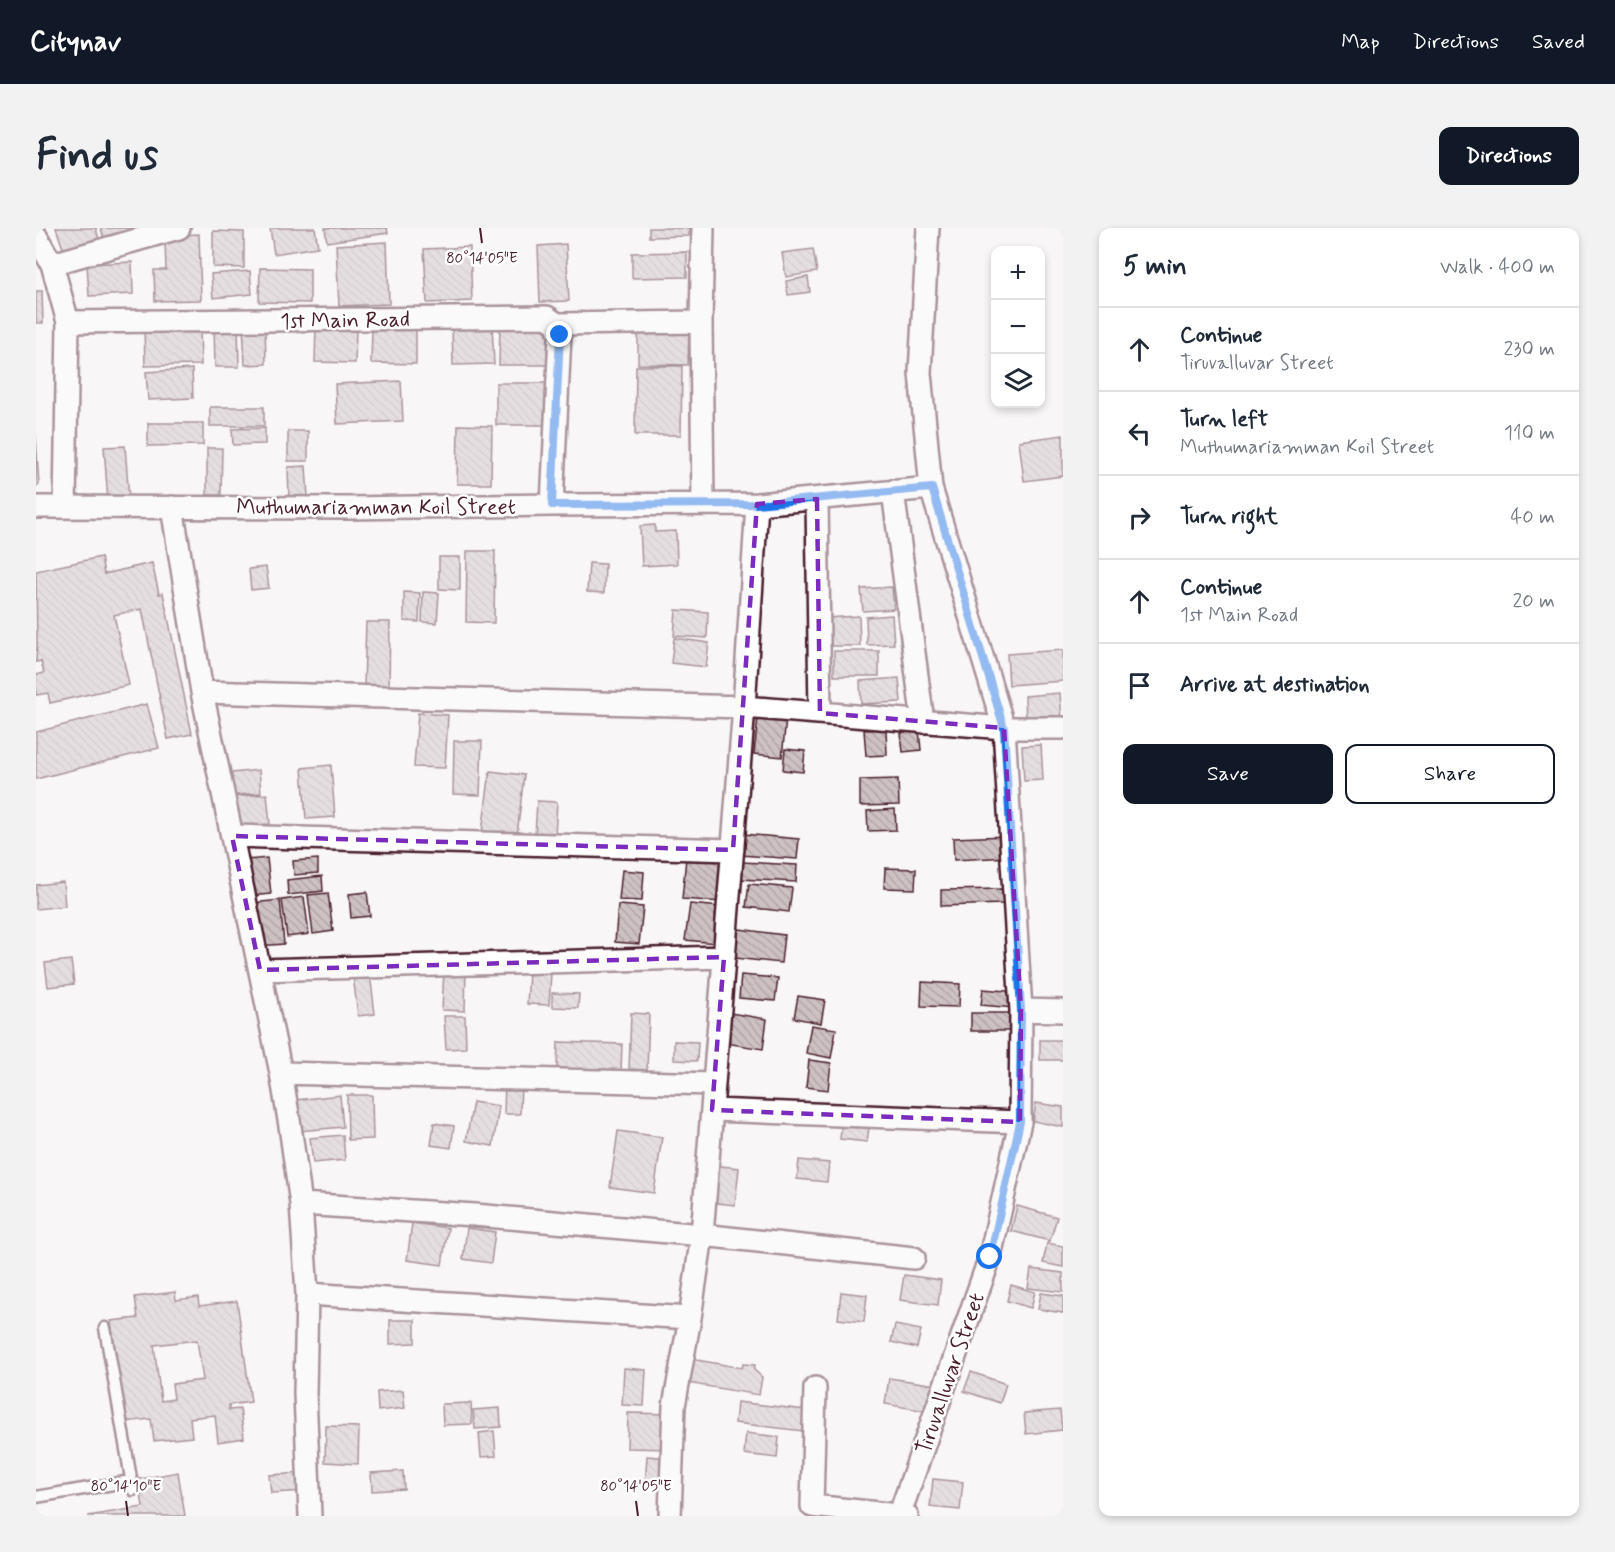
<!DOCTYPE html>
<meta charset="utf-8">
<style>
:root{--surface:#fff;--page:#f2f2f3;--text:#1f2937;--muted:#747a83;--line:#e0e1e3;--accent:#111827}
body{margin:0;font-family:Mynerve,sans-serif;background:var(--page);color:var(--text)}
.controls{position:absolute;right:18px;top:18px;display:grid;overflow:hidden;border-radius:12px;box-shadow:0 3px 9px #0003}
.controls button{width:54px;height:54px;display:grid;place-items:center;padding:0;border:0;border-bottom:2px solid var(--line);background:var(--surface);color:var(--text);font:30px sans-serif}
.stop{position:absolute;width:18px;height:18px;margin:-14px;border:4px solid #1a73e8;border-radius:50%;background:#fff}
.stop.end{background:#1a73e8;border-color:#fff;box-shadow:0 2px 6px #0008}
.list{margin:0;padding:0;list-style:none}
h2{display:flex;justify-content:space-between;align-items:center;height:78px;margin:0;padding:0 24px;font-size:26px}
h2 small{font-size:20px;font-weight:400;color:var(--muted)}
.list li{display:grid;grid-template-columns:39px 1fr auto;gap:18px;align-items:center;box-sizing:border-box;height:84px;padding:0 24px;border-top:2px solid var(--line)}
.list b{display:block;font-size:22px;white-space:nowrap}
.list p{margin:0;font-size:20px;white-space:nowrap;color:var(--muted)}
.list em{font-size:20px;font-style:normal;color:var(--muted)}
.actions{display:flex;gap:12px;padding:18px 24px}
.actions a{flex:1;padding:14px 0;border:2px solid var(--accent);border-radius:12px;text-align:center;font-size:21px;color:var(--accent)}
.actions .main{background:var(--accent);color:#fff}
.icon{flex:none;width:33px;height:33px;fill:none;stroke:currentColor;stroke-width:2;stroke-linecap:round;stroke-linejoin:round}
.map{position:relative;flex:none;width:1027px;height:1288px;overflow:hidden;border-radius:12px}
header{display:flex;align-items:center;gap:36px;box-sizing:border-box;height:84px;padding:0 30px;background:var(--accent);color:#fff}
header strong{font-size:28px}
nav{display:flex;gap:33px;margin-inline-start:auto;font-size:21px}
.intro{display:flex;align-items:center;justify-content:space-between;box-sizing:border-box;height:144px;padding:0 36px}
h1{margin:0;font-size:42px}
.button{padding:15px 27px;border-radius:12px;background:var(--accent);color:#fff;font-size:21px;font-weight:700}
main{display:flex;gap:36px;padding:0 36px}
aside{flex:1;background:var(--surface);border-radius:12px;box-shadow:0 3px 9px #0003}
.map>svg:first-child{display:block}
.building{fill:url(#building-back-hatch);stroke:#4a1f2b;stroke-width:1.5;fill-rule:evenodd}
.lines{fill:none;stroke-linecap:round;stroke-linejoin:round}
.service-casing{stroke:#4a1f2b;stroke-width:15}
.minor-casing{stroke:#4a1f2b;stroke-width:26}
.service{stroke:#fff;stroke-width:10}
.minor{stroke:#fff;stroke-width:21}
.route{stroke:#1a73e8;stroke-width:8}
.marked{fill:none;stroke:#7b2cbf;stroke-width:4.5;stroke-dasharray:12 8;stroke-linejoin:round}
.ticks{fill:none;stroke:#4a1f2b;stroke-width:2}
.labels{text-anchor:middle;stroke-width:5;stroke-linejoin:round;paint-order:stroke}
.street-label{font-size:22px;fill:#4a1f2b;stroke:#fff}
.ticks-label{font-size:15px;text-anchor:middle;fill:#4a1f2b;stroke:#fff;stroke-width:5;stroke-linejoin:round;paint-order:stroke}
</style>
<header>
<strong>Citynav</strong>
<nav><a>Map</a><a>Directions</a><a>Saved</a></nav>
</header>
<div class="intro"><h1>Find us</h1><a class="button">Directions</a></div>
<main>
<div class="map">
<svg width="1027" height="1288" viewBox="0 0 1027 1288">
<defs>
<pattern id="building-back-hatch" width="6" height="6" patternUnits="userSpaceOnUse" patternTransform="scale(1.5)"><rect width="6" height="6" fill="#cdc1c4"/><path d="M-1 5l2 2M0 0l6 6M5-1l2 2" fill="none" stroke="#b2a5a9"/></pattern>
</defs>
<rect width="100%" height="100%" fill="#f8f6f7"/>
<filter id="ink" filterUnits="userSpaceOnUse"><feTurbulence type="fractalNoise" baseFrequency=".0167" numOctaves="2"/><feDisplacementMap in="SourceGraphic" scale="12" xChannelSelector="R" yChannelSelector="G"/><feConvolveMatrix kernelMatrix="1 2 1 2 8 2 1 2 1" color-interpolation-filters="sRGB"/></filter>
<g filter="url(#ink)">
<path class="building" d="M20,0H60L63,12L28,23Z
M65,0H100L68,11Z
M234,0H279L282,19L238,26Z
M289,0H351L352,5L291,14Z
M613,0H653V8L613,9Z
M177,3L208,4V40L177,39Z
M163,6L165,72L119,73L118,42H130L129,13H140V9H149L148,7Z
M351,14L353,76L303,78L300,17Z
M530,16L533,73L504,74L502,18Z
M434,19L436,73L391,75L388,21Z
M777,21L781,44L750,49L746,25Z
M651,24V49L596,50V25Z
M96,34L97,66L53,68L51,36Z
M224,40L274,41V75L223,74Z
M214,43L216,66L177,70L175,46Z
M772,49L774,64L752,67L750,53Z
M0,63H6L7,95H0Z
M229,95L230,136L209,137L207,96Z
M464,96L513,97L512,137H463Z
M164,97L165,137L109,138L108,98Z
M178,97H202L203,139H179Z
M456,97L458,136L417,137L416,99Z
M280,98L320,100L319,135L279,134Z
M602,99L653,100L652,137L602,136Z
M336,100L380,101V136L335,135Z
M600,138H646L645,207H599Z
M156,141L157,170L112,172L110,144Z
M365,153L367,193L301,196L299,156Z
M460,155H512V197H460Z
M174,179H228V198H174Z
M112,195H167V217L112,218Z
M422,197L456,198L455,256H421Z
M229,200V216L197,217L196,201Z
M252,203H272V233H252Z
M1027,207V248L988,253L983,213Z
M0,208L3,257L0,258Z
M89,218L93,271L72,273L68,219Z
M171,220H186L185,267H171Z
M270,238L272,269L253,270L252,239Z
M619,297V304L640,303L641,336L606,338L604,298Z
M431,323H459L458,395L430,394Z
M65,329L68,346L116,335L123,366L127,365L156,506L132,511L106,381L78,387L93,457L14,475L12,465L0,467V447L8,445L5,433L0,434L1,417L0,343Z
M403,329H424V362L403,361Z
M553,335L569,336L568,365L551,364Z
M230,339L233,360L215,362L213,341Z
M856,359L858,381L827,383L825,361Z
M368,364L384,365L383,394L368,393Z
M387,364L403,365L401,395L386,394Z
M640,382L672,384L671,410L638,408Z
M856,387L858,416L831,417L830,389Z
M823,388L824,418H790L789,390Z
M330,394H354L353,459L328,458Z
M638,410L673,415L670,439L635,435Z
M1027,422V453L973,457L971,426Z
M798,423H843V448H798Z
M863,450L865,474L825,476L824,453Z
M1024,465L1026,492L990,494L989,468Z
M111,476L123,520L0,551V504Z
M382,485L412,487L409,540L378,539Z
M722,489L750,491L746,529L718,526Z
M850,501L851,527L830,528L828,502Z
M883,502L885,522L867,524L865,505Z
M418,513H446L444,567L417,566Z
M1005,517L1007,552L988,553L986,518Z
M749,521L769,523L767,544L747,542Z
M295,537L299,589L270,591L266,540Z
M223,542L225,565L189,568L187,546Z
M454,543L488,547L481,607L446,604Z
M862,551L863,577L824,578V552Z
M231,566L234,596L197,599L195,569Z
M501,573L521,574L519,609L499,607Z
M859,581L860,602L832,603L831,583Z
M707,606L763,611L761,631L705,627Z
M972,608L973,629L918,632L917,610Z
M231,630L235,666L214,668L210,632Z
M650,630L689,633L686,674L646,671Z
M282,631V645L258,647L257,633Z
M705,634L761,637L760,654L704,651Z
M849,640L880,641L879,661L848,660Z
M586,642L608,644L606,673L583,672Z
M286,648L287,663L252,667L251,652Z
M27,654L29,678L0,681V657Z
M713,656L756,660L753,684L710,679Z
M966,661L967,676L905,678V662Z
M331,664L334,688L315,690L313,666Z
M292,665L297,703L277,706L272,667Z
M268,669L273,706L251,709L246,672Z
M244,672L248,716L222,718L217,675Z
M654,676L684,679L680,715L649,712Z
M582,677L607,679L603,716L579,714Z
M703,701L748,707L745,735L699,730Z
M35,732L38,756L12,759L9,735Z
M408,741H430L429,783L406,782Z
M493,744L515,745L513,777L491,776Z
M334,745L339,786L322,788L317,747Z
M705,747L742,750L739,773L703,770Z
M886,754L924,756L923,779L885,778Z
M947,761L981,764L979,780L945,777Z
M516,765L543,766L542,780L516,779Z
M762,768L789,772L785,795L758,790Z
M595,785L613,786L611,842L593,841Z
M694,785L731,791L727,821L689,815Z
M935,785H981V803H935Z
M408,788H429L430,820L410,821Z
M775,797L800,801L795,830L770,825Z
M1004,812H1027V832H1004Z
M638,813L662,814L661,833L638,832Z
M522,814L586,816L585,843L521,840Z
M773,832L795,835L792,862L770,859Z
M469,853L485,854L484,886H468Z
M304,867L307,899L263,903L260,872Z
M311,867H336L337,911L312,912Z
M437,874L463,878L457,918L430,913Z
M1000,875L1027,879V899L997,893Z
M806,890L834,892L831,914L804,911Z
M398,895L418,898L415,920L395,917Z
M582,903L626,909L618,965L574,959Z
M307,907L309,932L277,935L274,910Z
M763,932L793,935L791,954L761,951Z
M676,937L703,940L699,977L672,974Z
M981,978L1021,989L1014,1013L975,1003Z
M376,995L412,1000L406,1037L371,1032Z
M431,1000L459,1004L455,1035L427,1031Z
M1011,1015L1027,1018V1039L1007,1035Z
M995,1041L1027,1045V1064L992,1060Z
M868,1047L905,1052L902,1077L864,1072Z
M975,1057L999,1064L995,1080L971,1073Z
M139,1064L140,1072L162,1069L163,1078L201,1073L215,1174L193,1177V1182L204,1181L208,1210L182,1214L179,1187L154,1190L156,1209L118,1213L115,1191L88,1194L75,1093L102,1090L99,1069ZM161,1112L167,1152L136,1156L138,1171L125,1173L118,1117Z
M805,1064L831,1067L828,1094L802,1091Z
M1005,1065L1027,1068V1085L1002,1081Z
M354,1092H379V1115L354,1116Z
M859,1097L885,1102L881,1120L855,1114Z
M655,1131L706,1140L707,1136L719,1137L718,1142L726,1149L723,1167L651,1155Z
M588,1140L610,1142L608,1178L586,1177Z
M935,1144L970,1156L964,1175L928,1163Z
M853,1150L900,1157L895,1184L849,1176Z
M367,1162L369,1180L342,1183L341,1164Z
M701,1174L769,1182L767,1203L699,1195Z
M435,1175L436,1196L407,1197L406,1176Z
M464,1180L465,1199L439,1201L437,1182Z
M1024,1182L1026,1202L990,1206L988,1185Z
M592,1185L637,1186L636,1221L591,1220Z
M290,1198L323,1199L322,1236L289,1234Z
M458,1203L460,1228L445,1229L443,1205Z
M710,1205L743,1209L741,1230L708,1226Z
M611,1228L631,1230L629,1258L609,1257Z
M367,1243L368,1261L336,1263L335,1245Z
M142,1244L149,1288H52L107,1279L103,1251Z
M269,1245L271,1263L235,1265L233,1247Z
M897,1251L927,1254L924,1282L894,1279Z"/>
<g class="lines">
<defs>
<path id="service" d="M69,1100L97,1262
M0,1269L95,1253"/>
<path id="minor" d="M0,8L16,36
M32,94L511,89L521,96L524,107L516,277
M521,96L665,94
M857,263L887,494
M781,271L784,485
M667,276L665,94L667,0
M721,276L708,479L968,500H1027
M0,279L311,280L516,277L721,276L895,260
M29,279L32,94L16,36L143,0
M136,279L166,464
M196,608L697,622
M224,742L688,729
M985,782L1027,783
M245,845L678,856
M676,882L984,894
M265,976L271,1066L654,1090
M271,1066L269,1165L274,1288
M779,1160L776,1278L871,1288
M634,1288L638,1178L654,1090L666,1007L708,479L166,464L245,845L254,898L265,976L439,987L666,1007L878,1030
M863,1288L954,1029L984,894L985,782L968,500L895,260L884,145L892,0"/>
</defs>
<use href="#service" class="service-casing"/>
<use href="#minor" class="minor-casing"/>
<use href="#service" class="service"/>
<use href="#minor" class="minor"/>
</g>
</g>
<g class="lines" filter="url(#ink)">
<path class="route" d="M524,107L516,277L720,276L896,260L968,500L985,782L984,894L954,1029"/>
</g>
<path d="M0 0H1027V1288H0ZM781,271L784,485L968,500L985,782L984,894L676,882L688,729L224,742L196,608L697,622L721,276Z" fill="#f8f6f7" fill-opacity=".55" fill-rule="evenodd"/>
<path class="marked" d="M781,271L784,485L968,500L985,782L984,894L676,882L688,729L224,742L196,608L697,622L721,276Z"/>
<path class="ticks" d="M444,0L446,15M90,1273L92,1288M600,1273L602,1288"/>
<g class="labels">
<g class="street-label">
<text transform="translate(309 91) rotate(-1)" y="8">1st Main Road</text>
<text x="340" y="286">Muthumariamman Koil Street</text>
<text transform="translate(913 1145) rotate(-71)" y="8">Tiruvalluvar Street</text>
</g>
</g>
<g class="ticks-label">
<text x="446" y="35">80°14'05"E</text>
<text x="90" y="1263">80°14'10"E</text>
<text x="600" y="1263">80°14'05"E</text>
</g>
</svg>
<div class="controls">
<button>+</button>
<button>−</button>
<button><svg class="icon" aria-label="layers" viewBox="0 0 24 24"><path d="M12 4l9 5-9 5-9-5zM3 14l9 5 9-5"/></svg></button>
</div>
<div class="stop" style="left:954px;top:1029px"></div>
<div class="stop end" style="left:524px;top:107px"></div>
</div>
<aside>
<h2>5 min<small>Walk · 400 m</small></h2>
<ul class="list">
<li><svg class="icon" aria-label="ahead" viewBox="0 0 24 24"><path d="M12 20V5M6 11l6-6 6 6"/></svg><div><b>Continue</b><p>Tiruvalluvar Street</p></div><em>230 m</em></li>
<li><svg class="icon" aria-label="left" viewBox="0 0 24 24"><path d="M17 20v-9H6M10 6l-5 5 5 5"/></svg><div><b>Turn left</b><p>Muthumariamman Koil Street</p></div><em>110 m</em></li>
<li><svg class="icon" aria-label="right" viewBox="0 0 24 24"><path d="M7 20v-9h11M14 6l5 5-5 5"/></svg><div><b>Turn right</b></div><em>40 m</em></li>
<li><svg class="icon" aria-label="ahead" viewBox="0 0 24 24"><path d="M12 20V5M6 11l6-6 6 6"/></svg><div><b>Continue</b><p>1st Main Road</p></div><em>20 m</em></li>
<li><svg class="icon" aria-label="arrive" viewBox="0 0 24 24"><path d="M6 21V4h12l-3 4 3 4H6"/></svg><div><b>Arrive at destination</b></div></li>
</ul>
<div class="actions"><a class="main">Save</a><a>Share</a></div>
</aside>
</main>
